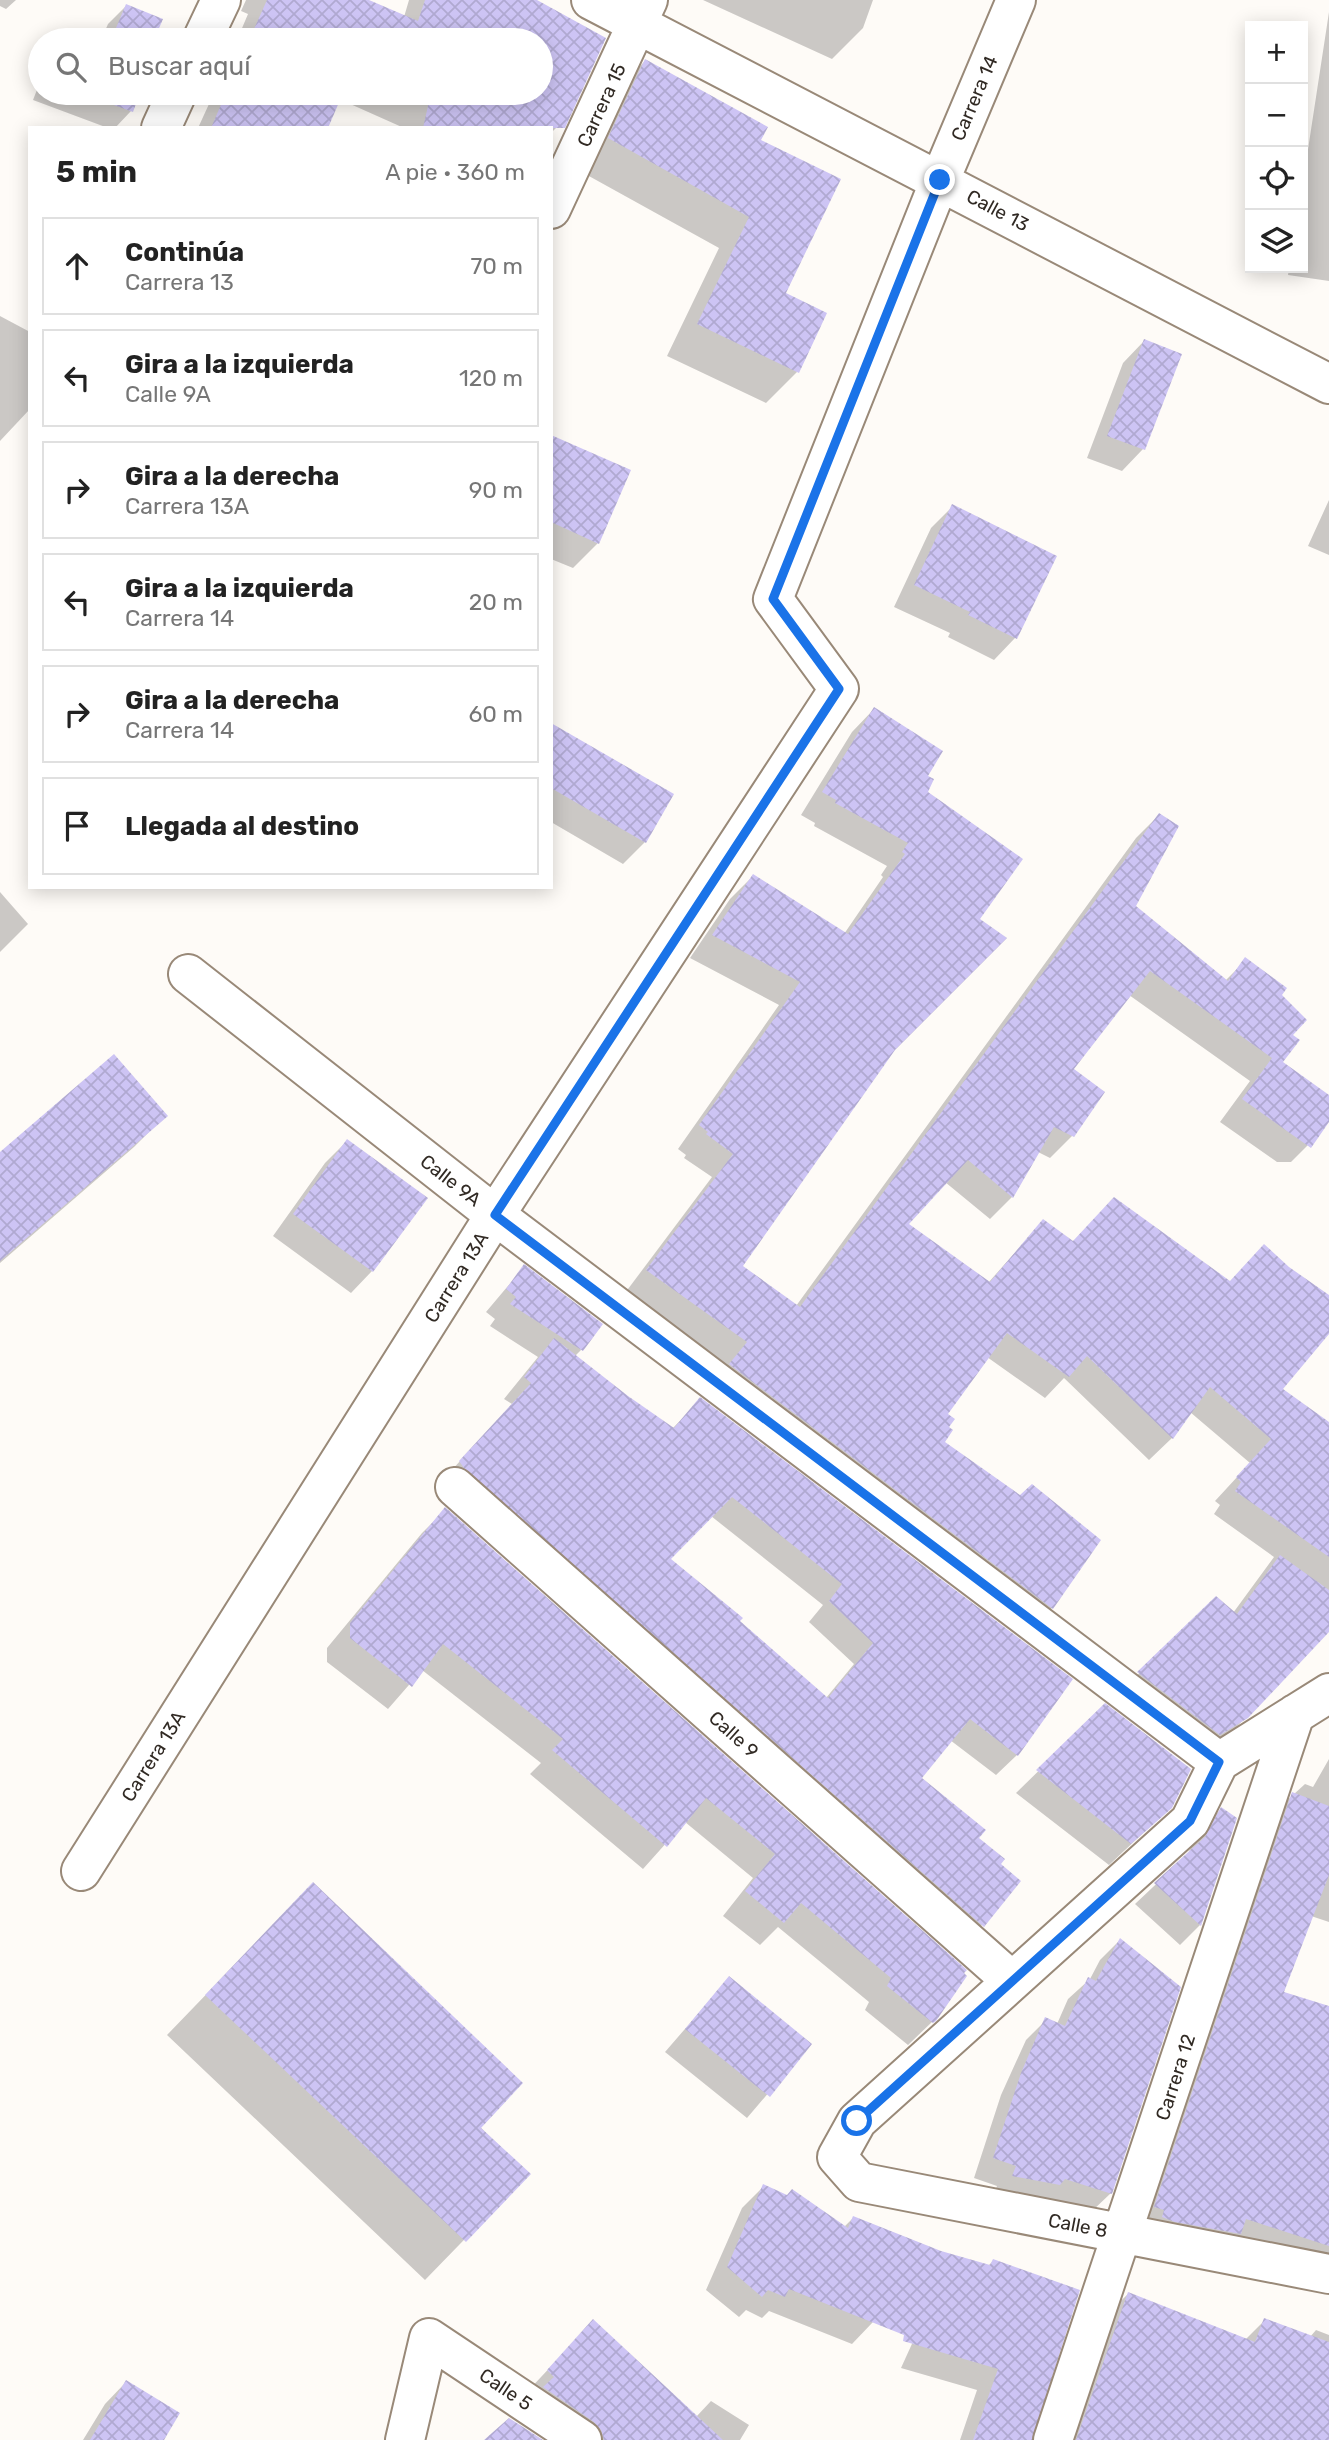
<!DOCTYPE html>
<html lang="es">
<meta charset="utf-8">
<style>
:root{--surface:#fff;--page:#f2f2f2;--text:#222;--muted:#767676;--line:#e0e0e0}
body{margin:0;font-family:Rubik,sans-serif;background:var(--page);color:var(--text)}
.controls{position:absolute;right:21px;top:21px;display:grid;overflow:hidden;border-radius:0px;box-shadow:0 4px 18px #0003}
.controls button{width:63px;height:63px;display:grid;place-items:center;padding:0;border:0;border-bottom:2px solid var(--line);background:var(--surface);color:var(--text);font:35px sans-serif}
.stop{position:absolute;width:21px;height:21px;margin:-16px;border:5px solid #1a73e8;border-radius:50%;background:#fff}
.stop.end{background:#1a73e8;border-color:#fff;box-shadow:0 2px 7px #0008}
.list{margin:0;padding:0;list-style:none}
h2{display:flex;justify-content:space-between;align-items:center;height:91px;margin:0;padding:0 28px;font-size:30px}
h2 small{font-size:23px;font-weight:400;color:var(--muted)}
.list li{display:grid;grid-template-columns:46px 1fr auto;gap:21px;align-items:center;box-sizing:border-box;height:98px;margin:0 14px 14px;padding:0 14px;border:2px solid var(--line);border-radius:0px}
.list b{display:block;font-size:26px;white-space:nowrap}
.list p{margin:0;font-size:23px;white-space:nowrap;color:var(--muted)}
.list em{font-size:23px;font-style:normal;color:var(--muted)}
.icon{flex:none;width:38px;height:38px;fill:none;stroke:currentColor;stroke-width:2;stroke-linecap:round;stroke-linejoin:round}
.map{position:relative;flex:none;width:1329px;height:2440px;overflow:hidden}
.search{position:absolute;background:var(--surface);box-shadow:0 4px 18px #0003;left:28px;top:28px;width:525px;height:77px;display:flex;align-items:center;gap:18px;box-sizing:border-box;padding:0 24px;border-radius:38px;color:var(--muted);font-size:26px}
.panel{position:absolute;background:var(--surface);box-shadow:0 4px 18px #0003;left:28px;top:126px;width:525px;height:763px;border-radius:0px}
.map>svg:first-child{display:block}
.shadow{fill:#0003;fill-rule:evenodd}
.building{fill:url(#building-cross-hatch);fill-rule:evenodd}
.lines{fill:none;stroke-linecap:round;stroke-linejoin:round}
.minor-casing{stroke:#998978;stroke-width:42}
.minor{stroke:#fff;stroke-width:38}
.route{stroke:#1a73e8;stroke-width:9}
.labels{text-anchor:middle;stroke-width:7;stroke-linejoin:round;paint-order:stroke}
.street-label{font-size:19px;fill:#312a24;stroke:#fff}
</style>
<div class="map">
<svg width="1329" height="2440" viewBox="0 0 1329 2440">
<defs>
<pattern id="building-cross-hatch" width="8" height="8" patternUnits="userSpaceOnUse" patternTransform="scale(1.75)"><rect width="8" height="8" fill="#cdc4f4"/><path d="M0 0l8 8M0 8l8-8" fill="none" stroke="#b0a9d1"/></pattern>
</defs>
<rect width="100%" height="100%" fill="#fefbf7"/>
<path class="shadow" d="M0,0H16L6,9L0,6Z
M246,0H365L404,17L409,0H533L568,116L551,133V128H404L339,99L326,128H198L214,93H541V40H237L248,14L241,11Z
M703,0H873L863,28L832,59Z
M126,6L160,20L153,40H101L108,24Z
M1329,12V281L1288,275L1289,268H1303V182Z
M69,36L80,40H65Z
M645,61L758,141L797,372L766,403L667,356L719,248L578,170L614,92Z
M40,82V93H138L131,111L115,128H108L33,100Z
M0,316L30,332V409L0,441Z
M1144,341L1179,355L1143,449L1122,471L1087,458L1123,363Z
M551,437L598,543L573,568L551,559Z
M1329,500V555L1308,546Z
M953,506L1015,638L994,660L948,637L950,633L894,607L931,528Z
M874,709L925,776L926,793L977,919L894,1049L740,1266L796,1306L1136,838L1159,815L1134,906L1225,981L1246,960L1279,996L1291,1035L1281,1062L1329,1097V1119L1314,1139L1291,1162H1277L1220,1122L1250,1081L1129,995L1071,1069L1072,1136L1050,1158L1038,1152L1012,1197L990,1219L945,1182L906,1224L988,1283L1043,1221L1072,1243L1329,1307V1332L1281,1390L1329,1424V1630L1223,1741L1116,1696L1216,1598L1233,1613L1274,1557L1214,1514L1220,1505L1215,1501L1250,1463L1190,1412L1172,1438L1149,1460L1064,1378L1045,1398L987,1357L946,1415L947,1427L943,1442L1020,1497L1099,1541L1052,1608L1029,1630L707,1387L726,1365L625,1293L712,1177L684,1158L686,1155L678,1149L779,1005L690,958L730,899L753,876L844,934L883,877L881,875L887,866L814,826L815,823L801,815L852,732Z
M551,725L645,842L623,864L551,822Z
M0,892L28,924L0,952Z
M165,1116L134,1147L0,1263V1155Z
M347,1141L372,1271L351,1293L273,1236L325,1163Z
M524,1267L581,1350L575,1356L627,1398L672,1429L700,1400L1071,1680L1017,1755L996,1775L950,1740L920,1779L977,1839L982,1925L962,1946L440,1483L512,1404L504,1399L538,1357L490,1326L495,1319L486,1312ZM711,1516L823,1605L809,1622L854,1664L826,1698L669,1559Z
M445,1510L965,1976L932,2022L908,2045L865,2010L869,2002L778,1927L760,1945L723,1916L753,1878L685,1822L643,1869L530,1774L541,1763L422,1670L388,1709L327,1662V1648L422,1533Z
M1105,1706L1171,1807L1109,1865L1016,1793Z
M1329,1759V1922L1311,1916L1282,1993L1329,2008V2276L1133,2227L1270,1816L1305,1784L1313,1787Z
M1221,1809L1235,1818L1200,1925L1180,1945L1135,1904L1187,1855L1201,1829Z
M274,1924L528,2174L425,2280L167,2035Z
M1120,1940L1111,2193L1090,2213L1044,2198L1038,2205L993,2196L997,2186L974,2178L1001,2095L1026,2040L1046,2020L1057,2024L1068,1999L1090,1979L1100,1960Z
M729,1978L810,2044L747,2118L665,2052Z
M764,2186L844,2227L853,2218L873,2322L852,2344L769,2311L762,2318L746,2310L739,2317L706,2290L742,2208Z
M993,2261L1030,2440H960L977,2390L901,2368L941,2280L988,2266Z
M1128,2294L1245,2340L1265,2320L1310,2337L1316,2330L1329,2335V2440H1063L1106,2315Z
M572,2344L696,2417L711,2401L749,2425L740,2440H564L526,2393Z
M126,2382L162,2440H83L105,2404Z"/>
<path class="building" d="M267,0H369L418,21L425,0H537L606,38L565,128H423L430,97L421,93H541V40H249Z
M126,4L163,19L154,40H111Z
M645,59L768,127L761,140L841,179L786,293L827,313L799,373L697,324L749,217L608,138Z
M81,93H140L133,112Z
M226,93H343L328,128H211Z
M1144,339L1182,354L1145,450L1107,436Z
M551,435L631,470L599,544L551,522Z
M952,504L1057,556L1017,639L968,615L970,612L914,585Z
M874,707L943,751L928,776L934,779L928,792L1023,859L980,919L1007,938L895,1050L743,1266L800,1307L1159,813L1179,826L1136,906L1228,981L1245,957L1287,988L1282,995L1307,1020L1293,1035L1300,1040L1283,1062L1329,1095V1122L1311,1148L1242,1099L1272,1058L1150,971L1074,1069L1105,1092L1074,1137L1054,1127L1013,1198L968,1160L909,1224L990,1282L1043,1219L1073,1241L1114,1197L1230,1281L1264,1244L1289,1267L1329,1295V1334L1283,1389L1329,1422V1557L1235,1491L1241,1482L1236,1477L1271,1439L1210,1387L1173,1439L1087,1356L1069,1377L1007,1333L948,1414L955,1419L949,1427L953,1430L945,1442L1020,1495L1032,1484L1101,1540L1053,1609L729,1364L747,1342L646,1270L733,1154L706,1134L708,1132L699,1125L800,982L712,935L753,874L848,934L905,854L902,852L908,843L835,803L836,800L822,792Z
M551,723L674,794L646,843L551,788Z
M114,1054L168,1116L0,1261V1152Z
M347,1139L428,1198L373,1272L293,1214Z
M524,1264L603,1324L583,1351L510,1304L516,1297L506,1289Z
M554,1338L628,1396L674,1428L700,1397L1073,1679L1018,1756L970,1719L922,1778L986,1830L979,1838L1005,1859L1001,1864L1021,1881L984,1927L464,1468L459,1461L531,1383L524,1377ZM732,1497L842,1584L829,1601L873,1643L828,1698L740,1621L743,1618L671,1559Z
M445,1507L967,1970L964,1973L967,1976L936,2021L933,2023L887,1986L891,1978L801,1903L784,1923L745,1891L775,1854L706,1798L667,1847L552,1750L563,1739L443,1644L412,1687L350,1638V1623Z
M1280,1555L1329,1590V1632L1248,1718L1220,1735L1137,1672L1216,1596L1237,1614Z
M1105,1703L1191,1769L1172,1808L1131,1844L1036,1770Z
M1292,1792L1329,1806V1875L1284,1992L1329,2006V2246L1246,2219L1241,2234L1175,2222L1162,2217L1164,2210L1154,2207Z
M1221,1807L1237,1818L1201,1926L1154,1883L1205,1837Z
M313,1882L523,2083L481,2128L531,2174L466,2242L205,1995Z
M1120,1938L1181,1987L1112,2194L1065,2179L1060,2185L1012,2176L1016,2166L993,2158L1021,2073L1045,2017L1065,2026L1088,1977L1096,1981Z
M729,1976L812,2044L770,2097L685,2029Z
M763,2184L787,2195L792,2189L848,2228L853,2216L941,2251L990,2265L993,2259L1080,2290L1032,2440H973L998,2369L903,2341L904,2335L789,2289L785,2297L768,2290L762,2297L727,2267Z
M1128,2292L1255,2342L1264,2318L1329,2342V2440H1076Z
M593,2319L723,2440H604L601,2430L594,2422L543,2387L554,2377L547,2370Z
M126,2380L180,2413L164,2440H90Z
M509,2418L543,2440H484Z"/>
<g class="lines">
<defs>
<path id="minor" d="M591,0L1329,384
M202,40L221,0
M161,128L177,93
M551,209L648,0
M188,974L495,1215L1219,1762
M455,1487L1012,1981
M1219,1762L1190,1821L857,2121L837,2157L859,2182L1329,2274
M1219,1762L1329,1693
M81,1871L495,1215L839,689L773,599L940,180L1016,0
M405,2440L429,2338L582,2440
M1053,2440L1295,1714"/>
</defs>
<use href="#minor" class="minor-casing"/>
<use href="#minor" class="minor"/>
</g>
<g class="lines">
<path class="route" d="M857,2121L1190,1821L1219,1762L495,1215L839,689L773,599L940,180"/>
</g>
<g class="labels">
<g class="street-label">
<text transform="translate(974 98) rotate(-67)" y="7">Carrera 14</text>
<text transform="translate(601 105) rotate(-65)" y="7">Carrera 15</text>
<text transform="translate(998 210) rotate(28)" y="7">Calle 13</text>
<text transform="translate(451 1180) rotate(38)" y="7">Calle 9A</text>
<text transform="translate(456 1277) rotate(-58)" y="7">Carrera 13A</text>
<text transform="translate(734 1734) rotate(42)" y="7">Calle 9</text>
<text transform="translate(153 1756) rotate(-58)" y="7">Carrera 13A</text>
<text transform="translate(1175 2077) rotate(-72)" y="7">Carrera 12</text>
<text transform="translate(1078 2225) rotate(11)" y="7">Calle 8</text>
<text transform="translate(506 2389) rotate(34)" y="7">Calle 5</text>
</g>
</g>
</svg>
<div class="controls">
<button>+</button>
<button>−</button>
<button><svg class="icon" aria-label="locate" viewBox="0 0 24 24"><circle cx="12" cy="12" r="6"/><path d="M12 2v4M12 18v4M2 12h4M18 12h4"/></svg></button>
<button><svg class="icon" aria-label="layers" viewBox="0 0 24 24"><path d="M12 4l9 5-9 5-9-5zM3 14l9 5 9-5"/></svg></button>
</div>
<div class="stop" style="left:857px;top:2121px"></div>
<div class="stop end" style="left:940px;top:180px"></div>
<div class="search"><svg class="icon" aria-label="search" viewBox="0 0 24 24"><circle cx="10" cy="10" r="6"/><path d="M15 15l6 6"/></svg>Buscar aquí</div>
<section class="panel">
<h2>5 min<small>A pie · 360 m</small></h2>
<ul class="list">
<li><svg class="icon" aria-label="ahead" viewBox="0 0 24 24"><path d="M12 20V5M6 11l6-6 6 6"/></svg><div><b>Continúa</b><p>Carrera 13</p></div><em>70 m</em></li>
<li><svg class="icon" aria-label="left" viewBox="0 0 24 24"><path d="M17 20v-9H6M10 6l-5 5 5 5"/></svg><div><b>Gira a la izquierda</b><p>Calle 9A</p></div><em>120 m</em></li>
<li><svg class="icon" aria-label="right" viewBox="0 0 24 24"><path d="M7 20v-9h11M14 6l5 5-5 5"/></svg><div><b>Gira a la derecha</b><p>Carrera 13A</p></div><em>90 m</em></li>
<li><svg class="icon" aria-label="left" viewBox="0 0 24 24"><path d="M17 20v-9H6M10 6l-5 5 5 5"/></svg><div><b>Gira a la izquierda</b><p>Carrera 14</p></div><em>20 m</em></li>
<li><svg class="icon" aria-label="right" viewBox="0 0 24 24"><path d="M7 20v-9h11M14 6l5 5-5 5"/></svg><div><b>Gira a la derecha</b><p>Carrera 14</p></div><em>60 m</em></li>
<li><svg class="icon" aria-label="arrive" viewBox="0 0 24 24"><path d="M6 21V4h12l-3 4 3 4H6"/></svg><div><b>Llegada al destino</b></div></li>
</ul>
</section>
</div>
